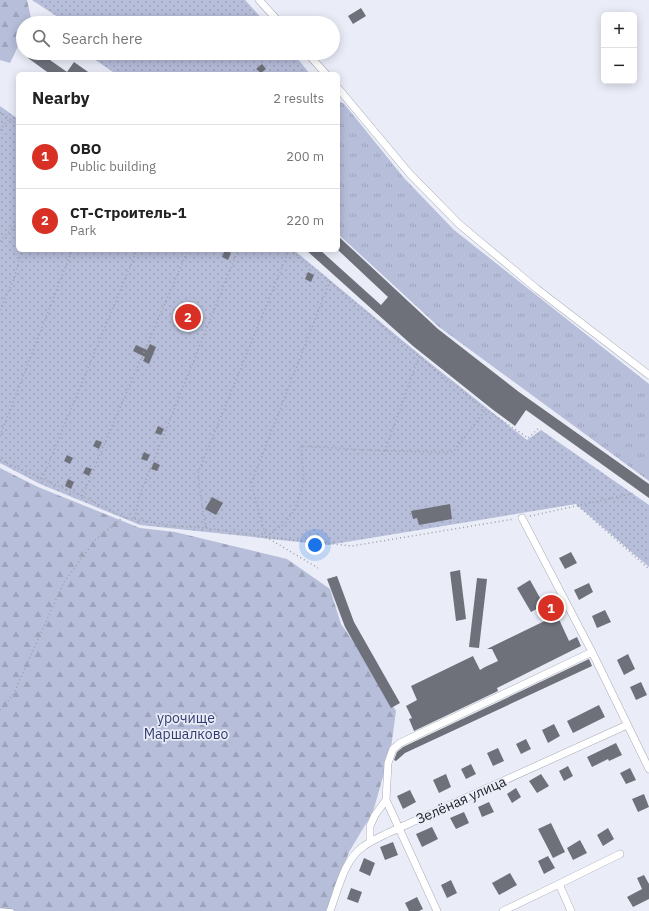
<!DOCTYPE html>
<meta charset="utf-8">
<style>
:root{--surface:#fff;--page:#f6f6f6;--text:#222;--muted:#767676;--line:#e0e0e0;--accent:#d93025}
body{margin:0;font-family:"IBM Plex Sans",sans-serif;background:var(--page);color:var(--text)}
.controls{position:absolute;right:12px;top:12px;display:grid;overflow:hidden;border-radius:6px;box-shadow:0 2px 10px #0003}
.controls button{width:36px;height:36px;display:grid;place-items:center;padding:0;border:0;border-bottom:1px solid var(--line);background:var(--surface);color:var(--text);font:20px sans-serif}
.you{position:absolute;left:315px;top:545px;width:14px;height:14px;margin:-10px;border:3px solid #fff;border-radius:50%;background:#1a73e8;box-shadow:0 0 0 6px #1a73e833}
.badge{display:grid;place-items:center;width:26px;height:26px;border-radius:50%;background:var(--accent);color:#fff;font-size:13px;font-weight:700}
.pin{position:absolute;translate:-50% -50%;border:2px solid #fff;box-shadow:0 1px 4px #0006}
.list{margin:0;padding:0;list-style:none}
h2{display:flex;justify-content:space-between;align-items:center;height:52px;margin:0;padding:0 16px;font-size:17px}
h2 small{font-size:13px;font-weight:400;color:var(--muted)}
.list li{display:grid;grid-template-columns:26px 1fr auto;gap:12px;align-items:center;box-sizing:border-box;height:64px;padding:0 16px;border-top:1px solid var(--line)}
.list b{display:block;font-size:15px;white-space:nowrap}
.list p{margin:0;font-size:13px;white-space:nowrap;color:var(--muted)}
.list em{font-size:13px;font-style:normal;color:var(--muted)}
.icon{flex:none;width:22px;height:22px;fill:none;stroke:currentColor;stroke-width:2;stroke-linecap:round;stroke-linejoin:round}
.map{position:relative;flex:none;width:649px;height:911px;overflow:hidden}
.search{position:absolute;background:var(--surface);box-shadow:0 2px 10px #0003;left:16px;top:16px;width:324px;height:44px;display:flex;align-items:center;gap:10px;box-sizing:border-box;padding:0 14px;border-radius:22px;color:var(--muted);font-size:15px}
.panel{position:absolute;background:var(--surface);box-shadow:0 2px 10px #0003;left:16px;top:72px;width:324px;height:180px;border-radius:6px}
.map>svg:first-child{display:block}
.grass{fill:url(#grass-tufts)}
.forest{fill:url(#forest-firs)}
.garden{fill:url(#garden-dots)}
.building{fill:#6e717a}
.lines{fill:none;stroke-linecap:round;stroke-linejoin:round}
.lane-casing{stroke:#a8abb5;stroke-width:5}
.street-casing{stroke:#a8abb5;stroke-width:8}
.path{stroke:#9d9fa7;stroke-width:1.5;stroke-dasharray:1 3;stroke-linecap:butt}
.lane{stroke:#fff;stroke-width:3.5}
.street{stroke:#fff;stroke-width:7}
.labels{text-anchor:middle;stroke-width:3.5;stroke-linejoin:round;paint-order:stroke}
.park-label{font-size:14px;fill:#323b6e;stroke:#eaedf8}
.street-label{font-size:14px;fill:#222327;stroke:#eaedf8}
</style>
<div class="map">
<svg width="649" height="911" viewBox="0 0 649 911">
<defs>
<pattern id="grass-tufts" width="24" height="20" patternUnits="userSpaceOnUse"><rect width="24" height="20" fill="#b7beda"/><path d="M3 7l-1-3M5 7V3M7 7l1-3M15 17l-1-3M17 17v-4M19 17l1-3" fill="none" stroke="#9da3bb"/></pattern>
<pattern id="forest-firs" width="22" height="20" patternUnits="userSpaceOnUse"><rect width="22" height="20" fill="#b7beda"/><path d="M5 1l3.5 6h-7zM16 11l3.5 6h-7z" fill="#9da3bb"/></pattern>
<pattern id="garden-dots" width="8" height="8" patternUnits="userSpaceOnUse"><rect width="8" height="8" fill="#b7beda"/><path d="M2 2h.1M6 6h.1" fill="none" stroke="#9da3bb" stroke-width="1.8" stroke-linecap="round"/></pattern>
</defs>
<rect width="100%" height="100%" fill="#eaedf8"/>
<path class="grass" d="M338,101L343,103L346,106L404,178L454,230L649,384V481L439,327L338,234Z"/>
<path class="forest" d="M0,0H27L31,18L29,23H23V36L10,63L0,60Z
M0,468L38,487L140,528L175,532L287,559L330,589L341,624L371,667L396,711L391,748L373,812L349,852L327,911H0Z"/>
<path class="garden" d="M32,0H245L266,23H67Z
M85,53H293L310,74H116Z
M0,106L18,119V250H294L420,355L527,440L541,430L649,505V567L576,504L328,545L140,525L40,484L0,463Z"/>
<path class="building" d="M361,8L366,16L353,24L348,16Z
M31,53H40L67,72L74,62L91,74H50L28,58Z
M262,64L266,69L261,73L256,69Z
M338,236L438,329L519,392L649,484V498L526,410L515,426L492,409L413,346L306,250H320L381,305L388,297L338,250Z
M225,250L231,253L228,260L222,257Z
M308,272L314,275L311,282L305,279Z
M150,344L156,347L149,364L143,361L145,357L133,351L136,345L147,350Z
M158,426L164,429L161,435L155,433Z
M96,440L102,442L99,449L93,446Z
M144,452L150,455L147,461L141,459Z
M67,455L73,458L70,464L64,461Z
M154,462L160,465L157,471L151,469Z
M86,467L92,469L89,476L83,473Z
M68,479L74,482L71,489L65,486Z
M212,497L223,503L216,515L205,509Z
M450,504L452,519L419,525L417,518L413,519L411,511Z
M571,552L577,563L565,569L559,558Z
M460,570L466,619L456,621L450,572Z
M337,576L354,622L400,703L391,708L345,627L327,579Z
M477,578L487,579L479,648L469,647Z
M530,580L544,605L531,612L517,588Z
M589,583L593,592L579,600L574,590Z
M605,610L611,622L597,628L592,616Z
M557,615L569,641L577,637L581,646L497,688L498,691L414,731L409,719L412,718L406,706L417,700L411,686L473,656L480,670L485,667L498,661L492,649H487Z
M628,654L635,669L624,675L617,660Z
M589,659L592,666L405,753L396,761L394,760L397,752L403,747Z
M641,682L647,695L636,700L630,687Z
M599,705L605,717L573,733L567,721Z
M554,724L560,736L548,743L542,730Z
M526,739L531,749L521,754L516,744Z
M616,743L622,755L609,761L608,759L592,767L587,757Z
M498,748L504,761L493,766L487,753Z
M471,764L476,774L466,779L461,769Z
M568,766L573,776L564,781L559,771Z
M630,768L636,780L626,784L620,773Z
M446,774L451,787L439,793L433,780Z
M541,774L549,786L537,793L529,781Z
M516,788L521,797L512,803L507,794Z
M410,790L416,802L403,809L397,796Z
M644,794L649,807L638,812L632,799Z
M489,802L494,812L482,817L478,807Z
M464,812L469,823L456,829L450,818Z
M551,823L565,852L553,858L538,829Z
M432,827L438,839L422,847L416,834Z
M608,828L614,839L603,846L597,835Z
M580,840L587,853L573,860L567,848Z
M393,842L398,855L385,860L380,847Z
M548,856L555,868L544,874L538,861Z
M364,858L375,863L370,876L359,871Z
M510,873L517,885L499,895L492,883Z
M644,875L649,884V899L633,907L627,897L642,889L637,878Z
M451,880L457,893L447,898L441,885Z
M351,888L362,892L358,903L347,899Z
M417,897L423,909L419,911H409L405,903Z"/>
<g class="lines">
<defs>
<path id="lane" d="M0,910L12,911"/>
<path id="street" d="M259,0L280,23
M307,53L326,74
M338,88L409,173L459,224L537,289L649,375
M522,518L592,652L649,769
M370,842V826L375,815L386,800
M559,884L620,854
M330,911C338,890 344,859 364,846C371,841 380,837 388,833L627,725
M437,911L386,800L388,763L393,749L400,743L592,652
M503,911L559,884L571,911"/>
</defs>
<use href="#lane" class="lane-casing"/>
<use href="#street" class="street-casing"/>
<path class="path" d="M0,112L18,125
M0,130L9,119
M0,241L18,223
M290,250C356,301 418,359 485,409C499,419 514,428 528,438L540,427
M330,281L251,484L266,537L352,546L514,519
M0,310L14,279L22,250
M0,436L72,250
M385,451L419,356
M0,460L42,479L82,496L123,517L173,526L206,528L266,537L285,523L295,509L304,482L301,446L385,451L453,452L486,409
M42,479L137,250
M82,496L188,250
M578,506L649,569
M530,516L635,493
M135,518L139,497L238,250
M206,528L200,491L198,473L289,250
M266,537L318,568
M0,710L13,695L64,582L96,539L123,517"/>
<use href="#lane" class="lane"/>
<use href="#street" class="street"/>
</g>
<g class="labels">
<g class="park-label">
<text x="186" y="723">урочище<tspan x="186" dy="16">Маршалково</tspan></text>
</g>
<g class="street-label">
<text transform="translate(461 800) rotate(-24)" y="5">Зелёная улица</text>
</g>
</g>
</svg>
<div class="controls">
<button>+</button>
<button>−</button>
</div>
<div class="you"></div>
<div class="pin badge" style="left:551px;top:608px">1</div>
<div class="pin badge" style="left:188px;top:317px">2</div>
<div class="search"><svg class="icon" aria-label="search" viewBox="0 0 24 24"><circle cx="10" cy="10" r="6"/><path d="M15 15l6 6"/></svg>Search here</div>
<section class="panel">
<h2>Nearby<small>2 results</small></h2>
<ul class="list">
<li><span class="badge">1</span><div><b>ОВО</b><p>Public building</p></div><em>200 m</em></li>
<li><span class="badge">2</span><div><b>СТ-Строитель-1</b><p>Park</p></div><em>220 m</em></li>
</ul>
</section>
</div>
